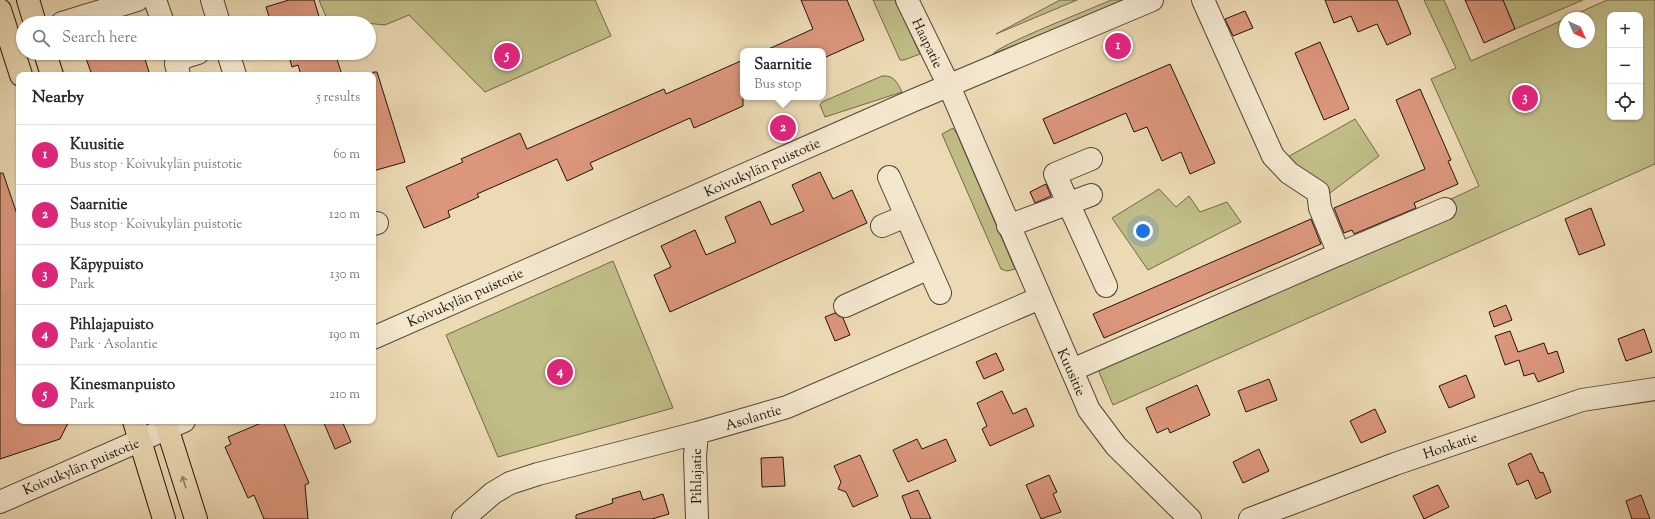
<!DOCTYPE html>
<meta charset="utf-8">
<style>
:root{--surface:#fff;--page:#f7f7f7;--text:#2b2b33;--muted:#7c7c81;--line:#e1e1e2;--accent:#db2777}
body{margin:0;font-family:"Sorts Mill Goudy",serif;background:var(--page);color:var(--text)}
.controls{position:absolute;right:12px;top:12px;display:grid;overflow:hidden;border-radius:8px;box-shadow:0 1px 3px #0004}
.controls button{width:36px;height:36px;display:grid;place-items:center;padding:0;border:0;border-bottom:1px solid var(--line);background:var(--surface);color:var(--text);font:20px sans-serif}
.compass{position:absolute;left:1559px;top:12px;width:36px;height:36px;border-radius:50%;background:var(--surface);box-shadow:0 1px 3px #0004;rotate:135deg}
.you{position:absolute;left:1143px;top:231px;width:14px;height:14px;margin:-10px;border:3px solid #fff;border-radius:50%;background:#1a73e8;box-shadow:0 0 0 6px #1a73e833}
.badge{display:grid;place-items:center;width:26px;height:26px;border-radius:50%;background:var(--accent);color:#fff;font-size:13px;font-weight:700}
.pin{position:absolute;translate:-50% -50%;border:2px solid #fff;box-shadow:0 1px 4px #0006}
.popup{position:absolute;left:740px;top:48px;width:86px;height:52px;box-sizing:border-box;display:grid;place-content:center;border-radius:8px;background:var(--surface);filter:drop-shadow(0 1px 3px #0005);font-size:13px;white-space:nowrap;color:var(--muted)}
.popup b{font-size:15px;color:var(--text)}
.popup::after{content:'';position:absolute;left:50%;top:100%;margin-left:-8px;border:8px solid transparent;border-top-color:var(--surface)}
.list{margin:0;padding:0;list-style:none}
h2{display:flex;justify-content:space-between;align-items:center;height:52px;margin:0;padding:0 16px;font-size:17px}
h2 small{font-size:13px;font-weight:400;color:var(--muted)}
.list li{display:grid;grid-template-columns:26px 1fr auto;gap:12px;align-items:center;box-sizing:border-box;height:60px;padding:0 16px;border-top:1px solid var(--line)}
.list b{display:block;font-size:15px;white-space:nowrap}
.list p{margin:0;font-size:13px;white-space:nowrap;color:var(--muted)}
.list em{font-size:13px;font-style:normal;color:var(--muted)}
.icon{flex:none;width:22px;height:22px;fill:none;stroke:currentColor;stroke-width:2;stroke-linecap:round;stroke-linejoin:round}
.map{position:relative;flex:none;width:1655px;height:519px;overflow:hidden}
.search{position:absolute;background:var(--surface);box-shadow:0 1px 3px #0004;left:16px;top:16px;width:360px;height:44px;display:flex;align-items:center;gap:10px;box-sizing:border-box;padding:0 14px;border-radius:22px;color:var(--muted);font-size:15px}
.panel{position:absolute;background:var(--surface);box-shadow:0 1px 3px #0004;left:16px;top:72px;width:360px;height:352px;border-radius:8px}
.map>svg:first-child{display:block}
.green{fill:#c0bd87;stroke:#70684a;fill-rule:evenodd}
.building{fill:#db967b;stroke:#21120d}
.lines{fill:none;stroke-linecap:round;stroke-linejoin:round}
.minor-casing{stroke:#544437;stroke-width:24}
.major-casing{stroke:#21120d;stroke-width:24}
.minor{stroke:#f3e7ce;stroke-width:22}
.major{stroke:#ecdab4;stroke-width:22}
.oneway{stroke:#918069}
.labels{text-anchor:middle;stroke-width:3;stroke-linejoin:round;paint-order:stroke}
.street-label{font-size:14px;fill:#21120d;stroke:#f3e7ce}
</style>
<div class="map">
<svg width="1655" height="519" viewBox="0 0 1655 519">
<rect width="100%" height="100%" fill="#ecdab4"/>
<filter id="stains"><feTurbulence type="fractalNoise" baseFrequency=".005" numOctaves="4"/><feColorMatrix values="0 0 0 0 .2 0 0 0 0 .09 0 0 0 0 .02 0 0 0 .5 -.17"/></filter>
<radialGradient id="worn" r=".72"><stop offset=".6" stop-color="#630" stop-opacity="0"/><stop offset="1" stop-color="#630" stop-opacity=".3"/></radialGradient>
<path class="green" d="M319,0H595L611,36L485,92L409,15L385,25L327,19Z
M873,0H895L920,54L904,60H900Z
M1060,0H1077L996,34Z
M1111,0H1124L993,54C1000,44 1094,8 1111,0Z
M1424,0H1444L1471,61L1565,19V42H1589V18H1567L1607,0H1655V164L1113,405L1096,365L1479,186L1431,79L1456,68ZM1610,15H1640V117H1610Z
M1503,0H1583L1515,29Z
M882,76C894,75 897,82 902,92L825,117L820,105L822,102Z
M1355,119L1379,156L1330,193L1286,158Z
M953,128L957,134L1015,269L1007,271L1001,269L942,134Z
M1159,189L1176,207L1189,196L1200,212L1227,202L1241,222L1148,270L1112,218Z
M613,261L673,408L498,457L446,335Z"/>
<path class="building" d="M289,0H314L321,23H271L266,7Z
M801,0H847L864,40L826,57L823,51H764L813,29Z
M1325,0H1397L1411,34L1387,45L1377,24L1358,32L1351,16L1334,23Z
M1465,0H1503L1515,29L1484,43Z
M1245,11L1253,28L1233,36L1225,19Z
M1320,42L1349,109L1324,120L1295,53Z
M84,53H143L150,75H92Z
M288,53H335L342,75H301L298,65L292,67Z
M743,60V106L694,128L690,118L590,163L593,169L567,181L557,159L477,194L479,197L448,211L450,217L424,228L406,187L463,162L461,159L520,133L527,149L664,89L666,94Z
M1170,64L1215,163L1190,174L1181,152L1162,161L1147,127L1134,132L1126,113L1054,144L1043,119Z
M373,72H377L405,162L373,171Z
M1420,89L1451,160L1448,161L1458,184L1414,203L1416,208L1354,234L1352,230L1344,233L1334,208L1425,169L1396,100Z
M820,172L833,199L852,190L867,223L670,312L654,275L671,267L661,246L695,230L706,255L736,242L725,217L760,201L771,225L804,211L792,185Z
M0,173H3L19,220V421H69L60,439L0,459Z
M1046,184L1051,196L1035,203L1030,192Z
M1591,208L1605,245L1579,255L1565,219Z
M1311,219L1321,244L1104,338L1093,314Z
M1506,305L1512,320L1494,327L1489,312Z
M835,313L843,318L850,335L835,341L825,317Z
M1644,329L1652,352L1626,361L1618,339Z
M1510,331L1518,352L1544,343L1548,354L1557,351L1564,372L1538,382L1534,373L1524,376L1519,360L1505,365L1495,336Z
M996,353L1004,370L984,379L976,362Z
M1466,375L1475,397L1449,408L1439,386Z
M1269,379L1277,400L1246,412L1238,391Z
M1197,385L1210,415L1170,433L1168,428L1157,433L1146,408Z
M1002,391L1013,414L1026,408L1034,426L990,446L982,429L987,426L977,403Z
M1375,409L1386,432L1361,443L1350,421Z
M266,421H283L309,483L305,485L308,519H264L254,495L248,498L225,447L231,444L228,437Z
M323,421H342L351,442L335,449Z
M917,439L922,449L946,439L956,461L908,482L893,450Z
M1259,449L1269,471L1243,483L1233,462Z
M1531,453L1540,473L1543,472L1551,492L1536,499L1528,480L1517,485L1508,464Z
M860,455L878,496L853,507L846,492L838,489L841,482L834,466Z
M783,457L785,486L762,487L761,458Z
M1049,475L1057,492L1053,494L1061,512L1041,519L1026,485Z
M1438,485L1449,507L1424,519L1413,496Z
M918,490L931,519H911L902,496Z
M640,491L643,500L663,494L669,514L652,519H576V515L613,503L612,499Z
M1641,495L1650,519H1632L1626,501Z"/>
<g class="lines">
<defs>
<path id="minor" d="M155,0L163,23
M212,0L219,23
M907,0L949,86L1089,410L1116,446L1190,519
M1203,0L1273,156L1289,173L1318,192L1320,208L1339,254L1445,209
M62,23L137,0
M228,53L235,75
M179,75L176,64L185,57L198,53
M1091,159L1055,174L1106,286
M889,177L940,293
M373,224L377,223
M882,226L906,216
M1008,226L1091,195
M845,306L929,268
M373,338L912,101L1152,0
M1072,370L1339,254
M0,502L184,421
M463,519L493,493L510,483L538,474L697,433L787,407L1040,298
M697,519L695,456L697,433
M1250,519L1395,464L1582,400L1655,389"/>
<path id="major" d="M28,0L35,23
M0,10L21,75
M45,53L52,75
M134,421L164,519
M165,421L196,519"/>
</defs>
<use href="#minor" class="minor-casing"/>
<use href="#major" class="major-casing"/>
<use href="#minor" class="minor"/>
<use href="#major" class="major"/>
</g>
<defs><path id="oneway-shaft" d="M-6 0H5M1.5-3L5.5 0L1.5 3" fill="none" stroke-width="1.6" stroke-linecap="round" stroke-linejoin="round"/></defs>
<use class="oneway" href="#oneway-shaft" transform="translate(184 482) rotate(-108)"/>
<g class="labels">
<g class="street-label">
<text transform="translate(928 43) rotate(64)" y="5">Haapatie</text>
<text transform="translate(762 167) rotate(-24)" y="5">Koivukylän puistotie</text>
<text transform="translate(465 297) rotate(-24)" y="5">Koivukylän puistotie</text>
<text transform="translate(1072 372) rotate(66)" y="5">Kuusitie</text>
<text transform="translate(753 417) rotate(-17)" y="5">Asolantie</text>
<text transform="translate(1450 445) rotate(-19)" y="5">Honkatie</text>
<text transform="translate(81 466) rotate(-23)" y="5">Koivukylän puistotie</text>
<text transform="translate(696 476) rotate(-90)" y="5">Pihlajatie</text>
</g>
</g>
<rect width="100%" height="100%" filter="url(#stains)"/>
<rect width="100%" height="100%" fill="url(#worn)"/>
</svg>
<div class="controls">
<button>+</button>
<button>−</button>
<button><svg class="icon" aria-label="locate" viewBox="0 0 24 24"><circle cx="12" cy="12" r="6"/><path d="M12 2v4M12 18v4M2 12h4M18 12h4"/></svg></button>
</div>
<svg class="compass" viewBox="-18 -18 36 36"><path d="M0-13l5 13h-10z" fill="#e53935"/><path d="M0 13l5-13h-10z" fill="#7c7c81"/></svg>
<div class="you"></div>
<div class="pin badge" style="left:1118px;top:46px">1</div>
<div class="pin badge" style="left:783px;top:128px">2</div>
<div class="popup"><b>Saarnitie</b>Bus stop</div>
<div class="pin badge" style="left:1525px;top:98px">3</div>
<div class="pin badge" style="left:560px;top:372px">4</div>
<div class="pin badge" style="left:507px;top:56px">5</div>
<div class="search"><svg class="icon" aria-label="search" viewBox="0 0 24 24"><circle cx="10" cy="10" r="6"/><path d="M15 15l6 6"/></svg>Search here</div>
<section class="panel">
<h2>Nearby<small>5 results</small></h2>
<ul class="list">
<li><span class="badge">1</span><div><b>Kuusitie</b><p>Bus stop · Koivukylän puistotie</p></div><em>60 m</em></li>
<li><span class="badge">2</span><div><b>Saarnitie</b><p>Bus stop · Koivukylän puistotie</p></div><em>120 m</em></li>
<li><span class="badge">3</span><div><b>Käpypuisto</b><p>Park</p></div><em>130 m</em></li>
<li><span class="badge">4</span><div><b>Pihlajapuisto</b><p>Park · Asolantie</p></div><em>190 m</em></li>
<li><span class="badge">5</span><div><b>Kinesmanpuisto</b><p>Park</p></div><em>210 m</em></li>
</ul>
</section>
</div>
